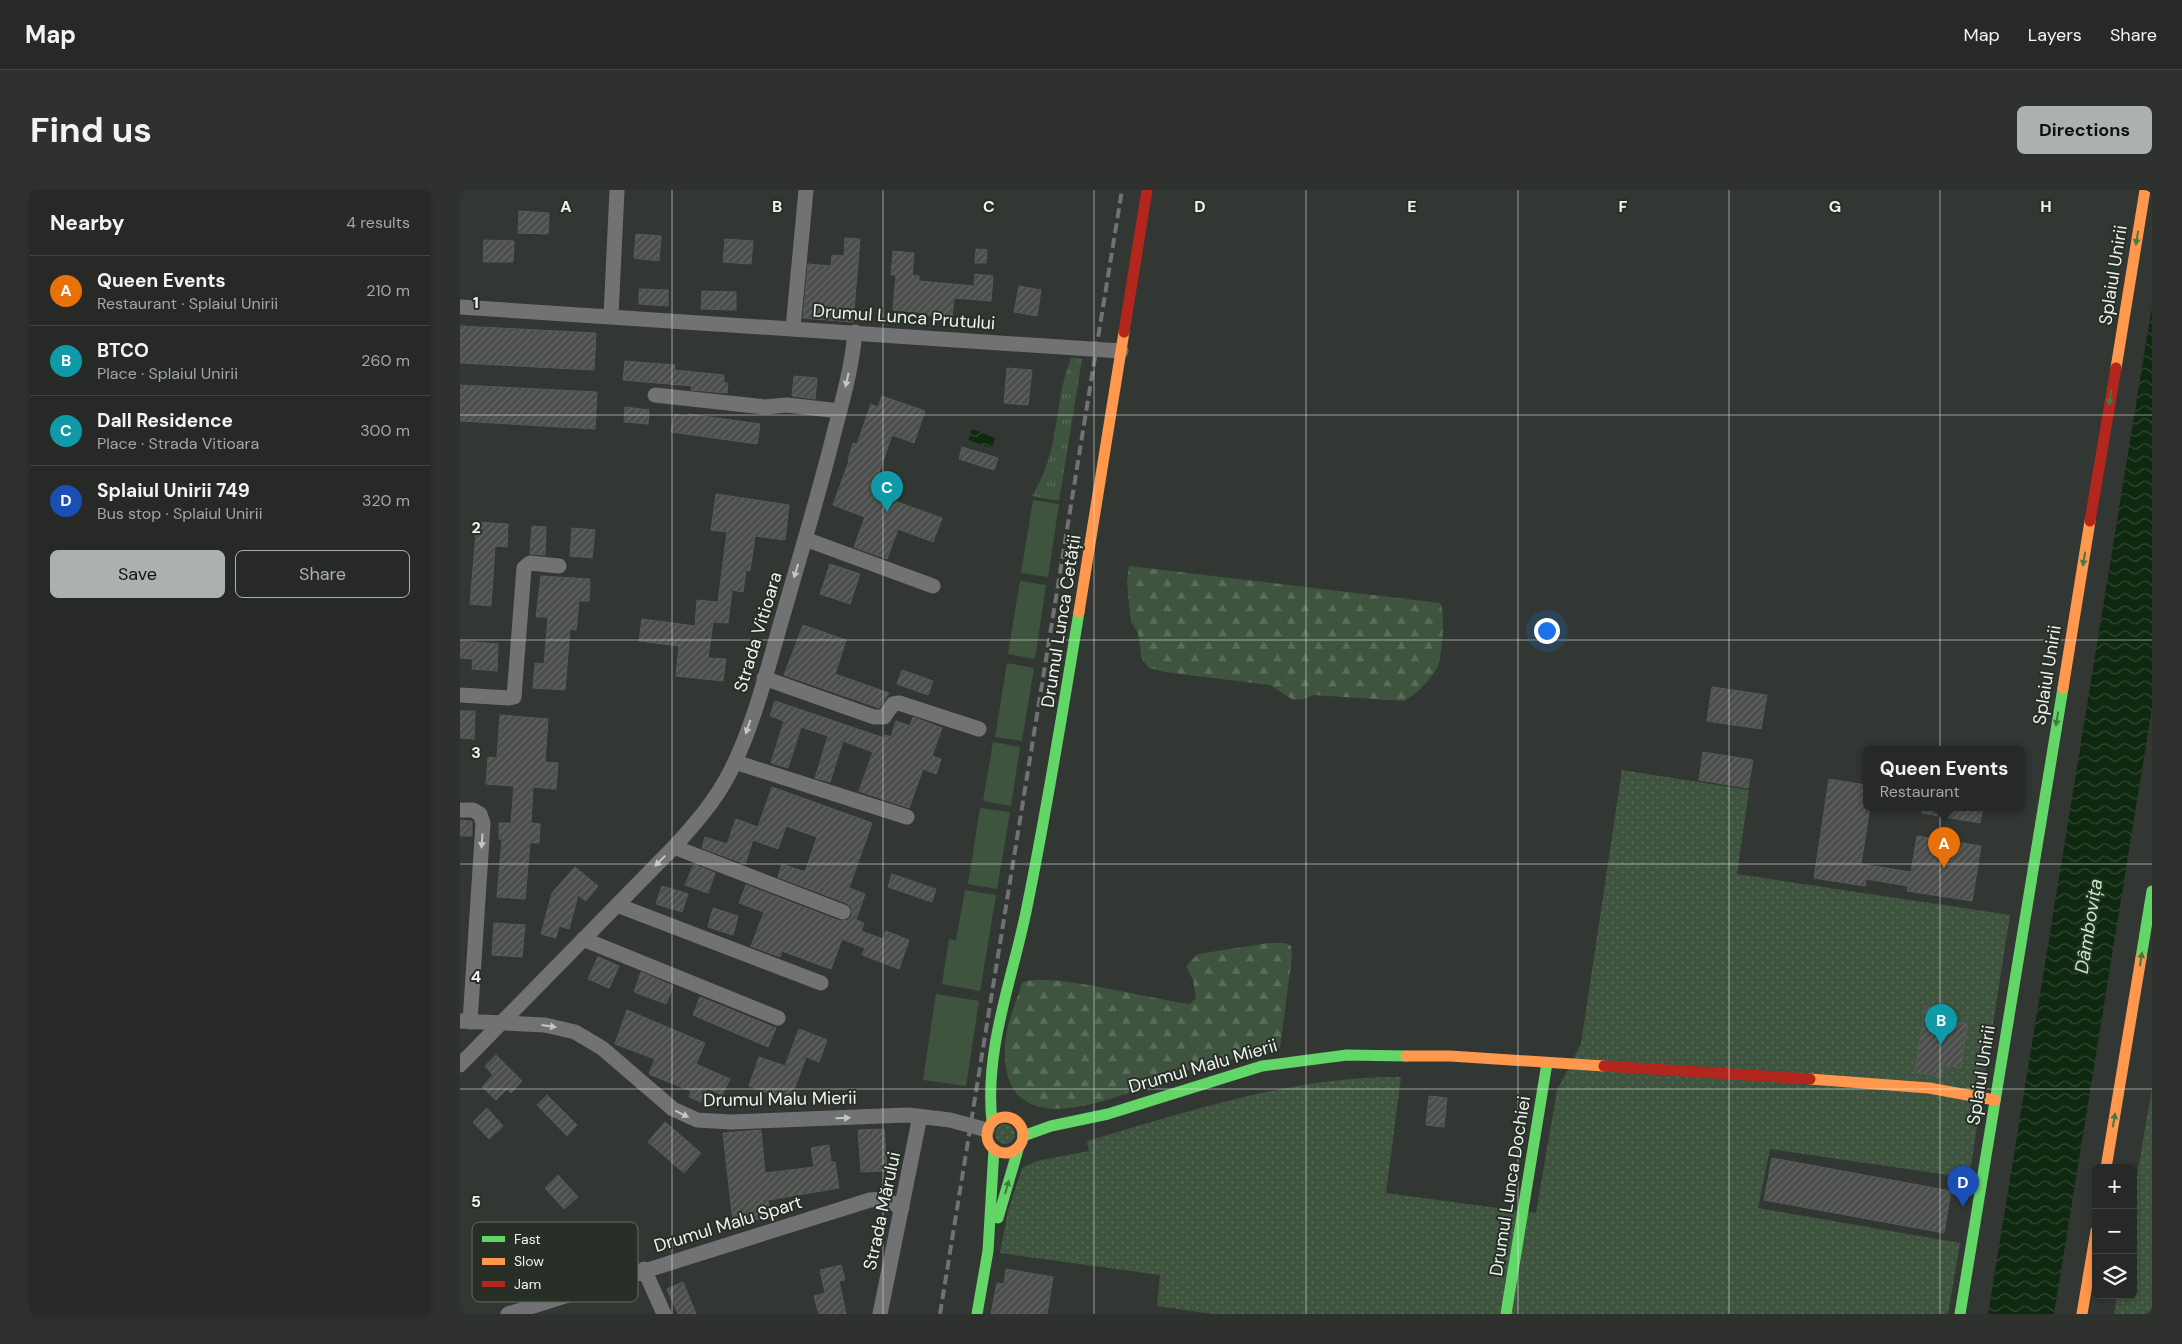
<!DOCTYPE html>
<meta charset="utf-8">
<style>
:root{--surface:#262926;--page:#2e312e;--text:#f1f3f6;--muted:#a4a6a7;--line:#424543;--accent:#adb1ad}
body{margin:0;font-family:"DM Sans",sans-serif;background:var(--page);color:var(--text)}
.controls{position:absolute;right:15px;bottom:15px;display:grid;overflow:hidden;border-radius:8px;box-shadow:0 2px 8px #0003}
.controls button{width:45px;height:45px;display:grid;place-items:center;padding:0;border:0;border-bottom:1px solid var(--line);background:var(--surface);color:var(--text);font:25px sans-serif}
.you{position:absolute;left:1086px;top:440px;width:18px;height:18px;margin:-12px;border:4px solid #fff;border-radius:50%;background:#1a73e8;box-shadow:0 0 0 8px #1a73e833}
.badge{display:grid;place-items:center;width:32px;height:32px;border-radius:50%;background:var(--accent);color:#fff;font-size:16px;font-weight:700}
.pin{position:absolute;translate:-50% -41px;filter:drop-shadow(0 1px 2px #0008)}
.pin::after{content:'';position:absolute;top:26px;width:18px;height:15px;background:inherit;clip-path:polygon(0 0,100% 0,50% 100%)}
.popup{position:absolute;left:1403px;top:556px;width:162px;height:65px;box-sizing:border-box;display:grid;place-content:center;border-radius:8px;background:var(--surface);filter:drop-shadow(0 1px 4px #0005);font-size:16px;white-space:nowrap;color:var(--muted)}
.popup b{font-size:19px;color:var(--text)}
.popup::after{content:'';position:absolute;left:50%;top:100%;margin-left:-10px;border:10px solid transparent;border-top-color:var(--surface)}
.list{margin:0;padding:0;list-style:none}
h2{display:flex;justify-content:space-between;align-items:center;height:65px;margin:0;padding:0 20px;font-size:21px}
h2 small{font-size:16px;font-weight:400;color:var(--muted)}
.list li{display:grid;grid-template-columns:32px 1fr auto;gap:15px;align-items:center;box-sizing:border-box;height:70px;padding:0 20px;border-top:1px solid var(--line)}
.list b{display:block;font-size:19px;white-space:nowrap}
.list p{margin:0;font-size:16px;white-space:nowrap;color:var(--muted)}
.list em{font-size:16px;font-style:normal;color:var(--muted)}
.actions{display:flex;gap:10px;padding:15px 20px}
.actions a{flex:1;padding:11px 0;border:1px solid var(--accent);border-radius:8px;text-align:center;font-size:18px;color:var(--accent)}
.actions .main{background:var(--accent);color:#111}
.icon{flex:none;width:28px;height:28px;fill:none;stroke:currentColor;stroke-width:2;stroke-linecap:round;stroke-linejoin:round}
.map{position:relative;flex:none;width:1692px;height:1124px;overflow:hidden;border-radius:8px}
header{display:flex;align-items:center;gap:30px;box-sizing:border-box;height:70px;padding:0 25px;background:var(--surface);border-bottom:1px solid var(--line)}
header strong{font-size:24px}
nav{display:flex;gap:28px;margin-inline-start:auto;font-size:18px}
.intro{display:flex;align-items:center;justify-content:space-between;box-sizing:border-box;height:120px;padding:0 30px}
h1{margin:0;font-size:35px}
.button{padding:12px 22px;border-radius:8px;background:var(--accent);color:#111;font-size:18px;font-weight:700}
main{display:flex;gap:30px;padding:0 30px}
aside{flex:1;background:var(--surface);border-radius:8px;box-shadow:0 2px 8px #0003}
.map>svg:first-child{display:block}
.grass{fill:url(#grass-dots)}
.forest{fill:url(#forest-firs)}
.park{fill:url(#park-tufts)}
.garden{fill:#3e543f}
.water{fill:url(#water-waves)}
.building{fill:url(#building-hatch);stroke:#575b57}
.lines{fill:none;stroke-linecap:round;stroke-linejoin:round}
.street{stroke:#727274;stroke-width:15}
.fast{stroke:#63d668;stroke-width:11}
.slow{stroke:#ff974d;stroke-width:11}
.jam{stroke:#b3261e;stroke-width:11}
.rail{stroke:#717273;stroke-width:4;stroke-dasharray:10 5;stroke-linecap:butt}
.oneway{fill:#427a44}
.oneway2{fill:#c3c6c4}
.grid{fill:none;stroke:#eff3ef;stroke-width:1;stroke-opacity:0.55}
.labels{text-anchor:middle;stroke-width:4;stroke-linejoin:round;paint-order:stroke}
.street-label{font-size:18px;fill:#eff3ef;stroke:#272f27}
.water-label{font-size:19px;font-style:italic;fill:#baedbb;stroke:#272f27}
.key{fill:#272f27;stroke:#636a63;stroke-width:1}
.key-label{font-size:14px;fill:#eff3ef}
.grid-label{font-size:16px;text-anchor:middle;font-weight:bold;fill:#eff3ef;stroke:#272f27;stroke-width:4;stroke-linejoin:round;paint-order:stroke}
</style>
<header>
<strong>Map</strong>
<nav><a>Map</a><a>Layers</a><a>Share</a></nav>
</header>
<div class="intro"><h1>Find us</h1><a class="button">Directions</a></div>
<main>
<aside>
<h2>Nearby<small>4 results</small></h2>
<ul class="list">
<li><span class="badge" style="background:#e8710a">A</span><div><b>Queen Events</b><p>Restaurant · Splaiul Unirii</p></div><em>210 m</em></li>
<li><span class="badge" style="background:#0f9aa8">B</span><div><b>BTCO</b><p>Place · Splaiul Unirii</p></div><em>260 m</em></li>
<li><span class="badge" style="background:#0f9aa8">C</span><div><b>Dall Residence</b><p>Place · Strada Vitioara</p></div><em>300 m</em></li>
<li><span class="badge" style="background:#1a4fb4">D</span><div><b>Splaiul Unirii 749</b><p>Bus stop · Splaiul Unirii</p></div><em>320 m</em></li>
</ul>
<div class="actions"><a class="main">Save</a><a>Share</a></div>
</aside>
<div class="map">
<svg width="1692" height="1124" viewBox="0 0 1692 1124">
<defs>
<pattern id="grass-dots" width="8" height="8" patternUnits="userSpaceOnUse" patternTransform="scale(1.25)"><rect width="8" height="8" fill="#3e543f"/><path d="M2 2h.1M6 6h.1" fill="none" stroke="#5a6d5b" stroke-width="1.8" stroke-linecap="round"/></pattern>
<pattern id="forest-firs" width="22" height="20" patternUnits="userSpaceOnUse" patternTransform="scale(1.25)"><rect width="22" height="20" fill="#3e543f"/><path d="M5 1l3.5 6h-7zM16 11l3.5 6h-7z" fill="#5a6d5b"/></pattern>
<pattern id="park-tufts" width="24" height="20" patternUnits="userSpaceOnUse" patternTransform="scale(1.25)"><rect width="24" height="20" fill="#3e543f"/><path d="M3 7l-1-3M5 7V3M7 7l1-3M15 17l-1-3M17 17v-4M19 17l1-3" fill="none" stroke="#5a6d5b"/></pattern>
<pattern id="water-waves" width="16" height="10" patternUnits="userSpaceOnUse" patternTransform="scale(1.25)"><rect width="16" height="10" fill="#0f2810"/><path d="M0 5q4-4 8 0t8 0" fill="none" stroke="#324833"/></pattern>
<pattern id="building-hatch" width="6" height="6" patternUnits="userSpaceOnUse" patternTransform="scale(1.25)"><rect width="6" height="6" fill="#4b4e4b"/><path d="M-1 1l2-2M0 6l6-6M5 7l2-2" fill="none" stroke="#656865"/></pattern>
</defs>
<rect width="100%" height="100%" fill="#333733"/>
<path class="grass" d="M1162,580L1289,600L1277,684L1550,725L1509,988L1310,959L1298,1018L1500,1053L1488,1124H753L697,1116L700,1085L540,1063L548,1021L562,978L577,971L629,961L627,951C731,921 833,886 941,887L926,1003L1076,1023L1097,900L1121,854Z
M1692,898V1124H1654L1657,1105H1673V1009Z
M535 944a10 10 0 1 1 20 0a10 10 0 1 1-20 0Z"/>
<path class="forest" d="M669,376L980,413C986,422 982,468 977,478C969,491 958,503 944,511L854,505L844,509L833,510L810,495L705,482L689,478L682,469L678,443L671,432L667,392Z
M809,753H825L831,756L832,766L820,858C791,869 759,869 731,879C676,898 539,970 545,855C546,834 556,813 562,793C583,780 698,811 730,814L736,808L733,790L726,776L738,764Z"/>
<path class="park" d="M611,168L622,169L599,311L572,306C602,258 592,217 611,168Z"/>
<path class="garden" d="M573,310L599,314L588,387L561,383Z
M560,391L586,395L575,469L548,464Z
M547,473L574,478L562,551L535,547Z
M533,552L560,557L551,616L523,611Z
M520,618L550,622L537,699L508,694Z
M505,700L536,705L520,801L482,794L489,749L496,750Z
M476,804L519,811L506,896L463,890Z"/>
<path class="water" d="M1692,116V518L1594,1124H1528Z
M512,239L535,248L532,258L508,250Z"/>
<path class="building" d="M59,21L89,23L88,44L58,43Z
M176,44L201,46L199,71L174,68Z
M385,48L400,49L393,132L343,128L348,74L371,76L372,65L384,66Z
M265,49L293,51L291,74L263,72Z
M24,50L54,51L53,72H23Z
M516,59L527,60L526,73H515Z
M433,61L454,63L452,85L459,86V91L514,96L515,84L533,86L531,111L494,108L492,128L468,125V123L433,120L436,85H431Z
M559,96L581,100L577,126L554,122Z
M179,99L208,100V116L179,114Z
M242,101L276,102V120L241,119Z
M0,136L136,143L134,180L0,173Z
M165,171L215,175L214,180L264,185V193H268L267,203L231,200L232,196L163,190Z
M547,178L572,180L568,215L544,213Z
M334,186L357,188L355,209L332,206Z
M0,195L137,202L135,239L0,231Z
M422,206L465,221L454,253L432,245L412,303L482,328L473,352L438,339L427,369L394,357L405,327L373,315L389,271L388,270L393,253L397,254L411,214L418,217Z
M165,217L189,220L188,234L164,232Z
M214,224L227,226L228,224L300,234L297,254L211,242Z
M502,257L538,268L534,280L499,269Z
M256,304L329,315L325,350L295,346L290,381L286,380L283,402L272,400L268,433L253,432L248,468L266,469L263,491L216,486L219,456L179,451L182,429L235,436L237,410L258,412L267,342L251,340Z
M17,332L48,334L47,357L35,356L31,416L10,414Z
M72,336L86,337L85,365L70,364Z
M112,338L135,340L132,368L110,366Z
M370,374L400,384L390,414L360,404Z
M81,386L130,389L129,411H119L116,440L110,439L105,500L73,498L75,473L84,474L88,427H76Z
M343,435L386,450L375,484L429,503L419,518L324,485Z
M0,451L38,454L37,481L12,479L13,469L0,468Z
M442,480L473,491L468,505L437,494Z
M1252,497L1307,505L1301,539L1247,531Z
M315,511L424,548L425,545L431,547L436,531L450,536L453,527L482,538L472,566L481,569L476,584L463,579L449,618L399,601L413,562L383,551L370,592L355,588L368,546L341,537L328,578L311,573L324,531L310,526Z
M0,521H15L14,549L0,548Z
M40,525L88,529L85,572L98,573L96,599L73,597L71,633L80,634L79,653H70L65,709L37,707L42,649H39V633H51L54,596L26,594L28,567L37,568Z
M1243,562L1293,570L1288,598L1239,590Z
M1369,589L1406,595V617H1410L1401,674L1451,682L1457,646L1521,656L1512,711L1447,701L1448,696L1406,689L1405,696L1354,688Z
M312,597L412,633L389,698L405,704L396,730L404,733L401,741L423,749L426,741L449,750L439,779L402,765L405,758L382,749L371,779L322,761L320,767L291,756L304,722L279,713L286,695L380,731L388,730L392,725L391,717L386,713L318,687L322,674L345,682L357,647L326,636L318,659L293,650L285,674L242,658L245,647L267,654L276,629L298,637Z
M1463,617H1523L1520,633L1462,623Z
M0,630L12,631V646H0Z
M236,675L255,683L248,703L225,695L233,676Z
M115,677L138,696L126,711L118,705L109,739L99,736L96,748L81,744L92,703Z
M432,684L476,699L472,712L428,697Z
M202,696L228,704L222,722L196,714Z
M253,718L278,726L273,745L248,737Z
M34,733L65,735L62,767L32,765Z
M138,767L159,776L149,798L128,789Z
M181,782L213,796L206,814L174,802Z
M240,807L316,838L308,857L233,825Z
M1465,816L1493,820L1491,832L1507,834L1501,878L1483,875L1482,887L1455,882Z
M167,820L245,853L236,874L270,889L262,905L247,898L241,912L229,907L231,901L189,884L195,869L155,854Z
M339,839L367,850L359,872L346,867L330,911L289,896L299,867L325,876Z
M36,865L62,891L51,903L47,899L36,910L22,897L33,885L25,876Z
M87,905L117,935L107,946L77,915Z
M969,906L987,908L984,937L966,935Z
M27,918L43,936L29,949L13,932Z
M205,932L241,963L224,983L188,952Z
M424,939L427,981L401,982L398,940Z
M301,940L305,983L354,977L351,958L369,955L371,972H375L379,998L308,1010L310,1028L273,1032L263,943Z
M1312,968L1491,1001L1484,1043L1304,1010Z
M98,985L118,1007L104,1019L85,998Z
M381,1075L385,1090L379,1091L386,1124H359L354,1106L365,1103L360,1080Z
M546,1079L593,1087L587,1124H531L537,1093L544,1094Z
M223,1092L236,1124H218L207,1099Z"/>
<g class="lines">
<path class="street" d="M0,117L661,161
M151,126L157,0
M333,138L346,0
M195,205L305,217L327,215L380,221
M345,349L473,396
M304,488L414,527H424L433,514L439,513L519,539
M0,505L49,508L54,507L64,378L70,373L99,376
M275,572L447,627
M0,620H13L20,624L23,633L10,832
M214,657L383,722
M157,715L361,793
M123,749L318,828
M0,831L85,835L115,842L142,858L213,919L237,930L271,932L448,925L490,930L527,940
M0,875L214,657C235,634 255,611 269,584C296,532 309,471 326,415C342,359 359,303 373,247C382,212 392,178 395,142
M184,1079L204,1124
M48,1124L410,1010L424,1009L442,1018
M420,1124L460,926"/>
<path class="fast" d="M1681,768L1692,701
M532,932C524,858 553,788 567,717C587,619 603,520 619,422
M563,946L591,936L648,924L802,876L887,865L946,866
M538,1028L559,956
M517,1124L528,1061L534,959
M1046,1124L1087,873
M1500,1124L1603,498"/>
<path class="slow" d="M1656,178L1685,0
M619,422L664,142
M1603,498L1630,331
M946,866H990L1144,876
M1350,889L1469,898L1535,910
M527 945a18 18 0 1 1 36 0a18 18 0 1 1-36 0Z
M1646,978L1681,768
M1622,1124L1636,1041"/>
<path class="jam" d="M664,142L687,0
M1630,331L1656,178
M1144,876L1350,889"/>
<path class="rail" d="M480,1124L662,0"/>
</g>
<defs><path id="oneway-solid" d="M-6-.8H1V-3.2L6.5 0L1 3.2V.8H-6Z" transform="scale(1.25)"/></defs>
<g class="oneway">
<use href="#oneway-solid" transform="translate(1677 48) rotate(99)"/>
<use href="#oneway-solid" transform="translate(1650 208) rotate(99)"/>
<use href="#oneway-solid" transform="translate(1624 369) rotate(99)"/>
<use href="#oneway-solid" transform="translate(1597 529) rotate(99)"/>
<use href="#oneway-solid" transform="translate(1681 769) rotate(-81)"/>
<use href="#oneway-solid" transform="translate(1654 930) rotate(-81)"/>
<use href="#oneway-solid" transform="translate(547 997) rotate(-74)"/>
</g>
<g class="oneway2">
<use href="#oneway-solid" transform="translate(387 190) rotate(103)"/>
<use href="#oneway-solid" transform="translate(336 381) rotate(107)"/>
<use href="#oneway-solid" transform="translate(288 537) rotate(109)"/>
<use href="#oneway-solid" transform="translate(22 651) rotate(94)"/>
<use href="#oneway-solid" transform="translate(200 671) rotate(134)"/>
<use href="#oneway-solid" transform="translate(89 836) rotate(8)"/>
<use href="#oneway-solid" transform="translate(222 924) rotate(26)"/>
<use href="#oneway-solid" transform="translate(383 928) rotate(-2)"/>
</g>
<path class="grid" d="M212,0V1124M423,0V1124M634,0V1124M846,0V1124M1058,0V1124M1269,0V1124M1480,0V1124M0,225H1692M0,450H1692M0,674H1692M0,899H1692"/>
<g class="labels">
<g class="street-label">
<text transform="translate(1653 85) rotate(-81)" y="6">Splaiul Unirii</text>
<text transform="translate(444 127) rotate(4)" y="6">Drumul Lunca Prutului</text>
<text transform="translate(601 431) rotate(-81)" y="6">Drumul Lunca Cetății</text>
<text transform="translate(298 442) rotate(-73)" y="6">Strada Vitioara</text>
<text transform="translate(1587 485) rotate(-81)" y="6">Splaiul Unirii</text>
<text transform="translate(743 876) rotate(-16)" y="6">Drumul Malu Mierii</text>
<text transform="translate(1521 885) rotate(-81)" y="6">Splaiul Unirii</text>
<text transform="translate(320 909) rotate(-1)" y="6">Drumul Malu Mierii</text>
<text transform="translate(1050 996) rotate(-81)" y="6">Drumul Lunca Dochiei</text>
<text transform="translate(422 1021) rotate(-78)" y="6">Strada Mărului</text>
<text transform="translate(268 1034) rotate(-17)" y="6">Drumul Malu Spart</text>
</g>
<g class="water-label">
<text transform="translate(1628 736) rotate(-81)" y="7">Dâmbovița</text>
</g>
</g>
<rect x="12" y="1032" width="166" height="80" rx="8" class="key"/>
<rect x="22" y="1046" width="23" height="6" fill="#63d668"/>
<rect x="22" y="1068" width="23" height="7" fill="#ff974d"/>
<rect x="22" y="1091" width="23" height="6" fill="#b3261e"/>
<g class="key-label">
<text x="54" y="1054">Fast</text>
<text x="54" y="1076">Slow</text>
<text x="54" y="1099">Jam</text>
</g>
<g class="grid-label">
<text x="106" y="22">A</text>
<text x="317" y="22">B</text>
<text x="529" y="22">C</text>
<text x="740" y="22">D</text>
<text x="952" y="22">E</text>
<text x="1163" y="22">F</text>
<text x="1375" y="22">G</text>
<text x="1586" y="22">H</text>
<text x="16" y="118">1</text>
<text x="16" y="343">2</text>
<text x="16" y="568">3</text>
<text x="16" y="792">4</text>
<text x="16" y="1017">5</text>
</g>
</svg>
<div class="controls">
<button>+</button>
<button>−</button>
<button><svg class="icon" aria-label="layers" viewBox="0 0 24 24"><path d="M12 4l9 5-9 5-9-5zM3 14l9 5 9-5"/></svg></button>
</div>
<div class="you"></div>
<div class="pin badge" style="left:1484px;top:678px;background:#e8710a">A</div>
<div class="popup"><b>Queen Events</b>Restaurant</div>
<div class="pin badge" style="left:1481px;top:855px;background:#0f9aa8">B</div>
<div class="pin badge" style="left:427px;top:322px;background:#0f9aa8">C</div>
<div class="pin badge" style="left:1503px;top:1017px;background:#1a4fb4">D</div>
</div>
</main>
